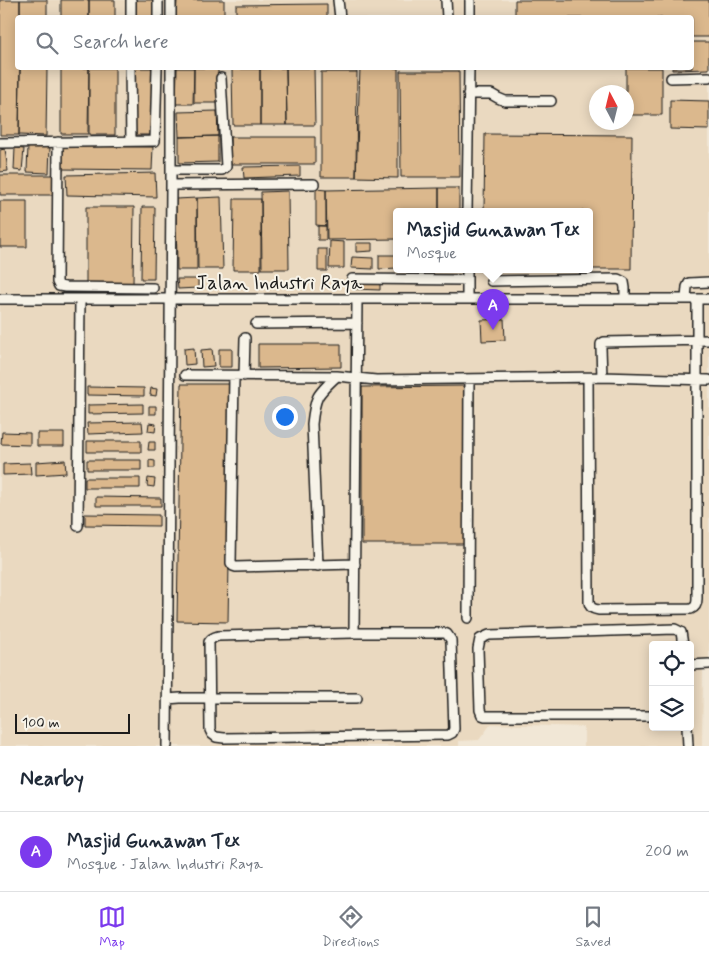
<!DOCTYPE html>
<meta charset="utf-8">
<style>
:root{--surface:#fff;--page:#f2f2f3;--text:#1f2937;--muted:#747a83;--line:#e0e1e3;--accent:#7c3aed}
body{margin:0;font-family:Mynerve,sans-serif;background:var(--page);color:var(--text)}
.controls{position:absolute;right:15px;bottom:15px;display:grid;overflow:hidden;border-radius:5px;box-shadow:0 2px 12px #0003}
.controls button{width:45px;height:45px;display:grid;place-items:center;padding:0;border:0;border-bottom:1px solid var(--line);background:var(--surface);color:var(--text);font:25px sans-serif}
.compass{position:absolute;left:589px;top:85px;width:45px;height:45px;border-radius:50%;background:var(--surface);box-shadow:0 2px 12px #0003;rotate:353deg}
.scale{position:absolute;left:15px;bottom:12px;width:115px;box-sizing:border-box;padding-left:5px;border:2px solid #1c1c1c;border-top:0;font-size:14px;line-height:18px;white-space:nowrap;color:#1c1c1c;-webkit-text-stroke:4px #f7f3e8;paint-order:stroke}
.you{position:absolute;left:284px;top:416px;width:18px;height:18px;margin:-12px;border:4px solid #fff;border-radius:50%;background:#1a73e8;box-shadow:0 0 0 8px #1a73e833}
.badge{display:grid;place-items:center;width:32px;height:32px;border-radius:50%;background:var(--accent);color:#fff;font-size:16px;font-weight:700}
.pin{position:absolute;translate:-50% -41px;filter:drop-shadow(0 1px 2px #0008)}
.pin::after{content:'';position:absolute;top:26px;width:18px;height:15px;background:inherit;clip-path:polygon(0 0,100% 0,50% 100%)}
.popup{position:absolute;left:393px;top:208px;width:200px;height:65px;box-sizing:border-box;display:grid;place-content:center;border-radius:5px;background:var(--surface);filter:drop-shadow(0 1px 4px #0005);font-size:16px;white-space:nowrap;color:var(--muted)}
.popup b{font-size:19px;color:var(--text)}
.popup::after{content:'';position:absolute;left:50%;top:100%;margin-left:-10px;border:10px solid transparent;border-top-color:var(--surface)}
.list{margin:0;padding:0;list-style:none}
h2{display:flex;justify-content:space-between;align-items:center;height:65px;margin:0;padding:0 20px;font-size:21px}
h2 small{font-size:16px;font-weight:400;color:var(--muted)}
.list li{display:grid;grid-template-columns:32px 1fr auto;gap:15px;align-items:center;box-sizing:border-box;height:80px;padding:0 20px;border-top:1px solid var(--line)}
.list b{display:block;font-size:19px;white-space:nowrap}
.list p{margin:0;font-size:16px;white-space:nowrap;color:var(--muted)}
.list em{font-size:16px;font-style:normal;color:var(--muted)}
.icon{flex:none;width:28px;height:28px;fill:none;stroke:currentColor;stroke-width:2;stroke-linecap:round;stroke-linejoin:round}
.map{position:relative;flex:none;width:709px;height:746px;overflow:hidden}
.search{position:absolute;background:var(--surface);box-shadow:0 2px 12px #0003;left:15px;right:15px;top:15px;height:55px;display:flex;align-items:center;gap:12px;box-sizing:border-box;padding:0 18px;border-radius:5px;color:var(--muted);font-size:19px}
.sheet{height:145px;background:var(--surface)}
nav{display:flex;justify-content:space-around;align-items:center;box-sizing:border-box;height:70px;border-top:1px solid var(--line);background:var(--surface);font-size:14px;color:var(--muted)}
nav a{display:grid;justify-items:center;gap:2px}
nav .on{color:var(--accent)}
.map>svg:first-child{display:block}
.built{fill:#ead9c0;fill-rule:evenodd}
.building{fill:#dbb88d;stroke:#1c1c1c}
.lines{fill:none;stroke-linecap:round;stroke-linejoin:round}
.minor-casing{stroke:#1c1c1c;stroke-width:12}
.minor{stroke:#f7f3e8;stroke-width:9}
.labels{text-anchor:middle;stroke-width:4;stroke-linejoin:round;paint-order:stroke}
.street-label{font-size:20px;fill:#1c1c1c;stroke:#f7f3e8}
</style>
<div class="map">
<svg width="709" height="746" viewBox="0 0 709 746">
<rect width="100%" height="100%" fill="#f1e7d6"/>
<filter id="ink" filterUnits="userSpaceOnUse"><feTurbulence type="fractalNoise" baseFrequency=".02" numOctaves="2"/><feDisplacementMap in="SourceGraphic" scale="10" xChannelSelector="R" yChannelSelector="G"/><feConvolveMatrix kernelMatrix="1 2 1 2 8 2 1 2 1" color-interpolation-filters="sRGB"/></filter>
<g filter="url(#ink)">
<path class="built" d="M0,0H709V669L703,670L702,746H584V727L491,724L479,740L459,741V746H0ZM18,18H692V68H18ZM596,92H626V122H596ZM397,211H589V269H397ZM653,645H690V727H653Z"/>
<path class="building" d="M0,0H20V18H18V68H20L19,135H0Z
M20,0H47V18H20Z
M61,0H89V18H61Z
M89,0H115V18H89Z
M134,0H153V18H134Z
M177,0H224V18H176Z
M515,0H709V37H692V18H515Z
M327,4V18H236V5Z
M692,42H709V69L672,70V68H692Z
M20,68H47L46,136L19,135Z
M61,68H89L88,134H61Z
M89,68H115V135H89Z
M135,68H152L151,135H135Z
M177,68H194L193,104H176Z
M194,68H218V103H194Z
M286,68H314L315,125H287Z
M286,68L287,125H260V69Z
M360,68H398V178L356,177Z
M626,68H662V115H626Z
M232,69H260V125H233Z
M400,71H459L460,177H401Z
M321,72H357L356,177H321Z
M670,100L709,101V130L670,129Z
M217,111L218,136L179,137L178,112Z
M485,134L632,135L631,269H588H589V211H484Z
M218,136V162L179,163V137Z
M230,137H315V164H230Z
M28,146H50L49,173L27,172Z
M61,146L153,147L152,170L61,169Z
M15,148L24,149L22,171L14,170Z
M5,149L8,171L0,172V150Z
M300,166V176L244,178L243,167Z
M155,173L156,197L67,195L66,175Z
M0,175H54L55,195H0Z
M439,188H459V211H439Z
M439,188V211H397V239L327,240L326,190Z
M316,189L326,190V226L316,225Z
M288,191L289,269H262L261,192Z
M221,197L223,269H198L197,198Z
M197,198V270H177L176,199Z
M234,199H261V270H233Z
M0,201H27V247H0Z
M86,207H134L133,284L86,283Z
M142,207H155L154,279H141Z
M318,226H326V240H318Z
M330,241L344,242V268H329Z
M356,243H372V251L356,252Z
M318,249H327V271H318Z
M379,255H397V268L379,269Z
M352,257L373,258V269L351,268Z
M177,279H198V288L178,289Z
M355,281L380,282V290L354,289Z
M504,319L505,340L482,341L481,320Z
M258,344H341V367L258,368Z
M194,348L195,364L185,365L184,349Z
M212,349L214,366L202,367L201,350Z
M219,349H232V367H219Z
M181,384H232L228,622L177,621Z
M464,386V544H362V387Z
M87,387L144,388V396L87,395Z
M151,388L157,389L156,396L150,395Z
M143,404V413L88,414V405Z
M149,406H156V414H149Z
M142,422L143,432L88,434L87,423Z
M149,423L156,424L155,432L148,431Z
M2,432L30,433V445L1,444Z
M37,433H64V446H37Z
M87,441H141V452H87Z
M149,442H155V450H148Z
M65,460L66,473L36,475V462Z
M87,460H141V470H87Z
M149,460L155,461V468H149Z
M30,463L31,474L3,475V464Z
M85,478H140V488H85Z
M148,478L155,479L154,487L147,486Z
M96,497L161,498V506H96Z
M85,514L159,515V526L85,525Z"/>
<g class="lines">
<defs>
<path id="minor" d="M131,0V18
M171,0V18
M338,0L340,18
M446,0L447,18
M158,18V0
M470,18V0
M130,68L131,141
M671,78L709,77
M468,94H491L498,98L505,101H551
M58,142L57,282L59,286L65,287L153,288
M0,143L155,141L157,68
M171,170H222L226,167L221,78
M171,185L314,184
M467,211L469,68
M352,279L467,280
M491,281L618,279L624,282L625,288V299
M0,299H709
M467,299V269
M686,299L687,287L689,283L709,282
M256,324L357,323
M185,375L337,376L376,380L602,377L709,380
M234,376L231,563L233,566L236,567L355,564
M244,376L245,338
M602,377L601,348V344L604,342L709,340
M588,378L589,602C590,608 593,609 599,610L691,609C696,607 697,604 697,599V299
M78,526L80,299
M318,566L312,424C315,397 316,395 337,376
M468,618L469,379
M354,633H444L447,634L451,640L454,729L452,733L448,735L224,738L216,737L212,734L210,730L209,642C211,638 214,637 218,636Z
M354,633L357,299
M690,665L709,664
M167,699L180,698H357
M653,716H485L482,715L480,710L478,649L480,639L489,635L675,629L681,632L683,645
M687,727L688,746
M167,746L171,185V68"/>
</defs>
<use href="#minor" class="minor-casing"/>
<use href="#minor" class="minor"/>
</g>
</g>
<g class="labels">
<g class="street-label">
<text x="279" y="289">Jalan Industri Raya</text>
</g>
</g>
</svg>
<div class="controls">
<button><svg class="icon" aria-label="locate" viewBox="0 0 24 24"><circle cx="12" cy="12" r="6"/><path d="M12 2v4M12 18v4M2 12h4M18 12h4"/></svg></button>
<button><svg class="icon" aria-label="layers" viewBox="0 0 24 24"><path d="M12 4l9 5-9 5-9-5zM3 14l9 5 9-5"/></svg></button>
</div>
<svg class="compass" viewBox="-18 -18 36 36"><path d="M0-13l5 13h-10z" fill="#e53935"/><path d="M0 13l5-13h-10z" fill="#747a83"/></svg>
<div class="scale">100 m</div>
<div class="you"></div>
<div class="pin badge" style="left:493px;top:330px">A</div>
<div class="popup"><b>Masjid Gunawan Tex</b>Mosque</div>
<div class="search"><svg class="icon" aria-label="search" viewBox="0 0 24 24"><circle cx="10" cy="10" r="6"/><path d="M15 15l6 6"/></svg>Search here</div>
</div>
<section class="sheet">
<h2>Nearby<small></small></h2>
<ul class="list">
<li><span class="badge">A</span><div><b>Masjid Gunawan Tex</b><p>Mosque · Jalan Industri Raya</p></div><em>200 m</em></li>
</ul>
</section>
<nav>
<a class="on"><svg class="icon" aria-label="map" viewBox="0 0 24 24"><path d="M3 6l6-2 6 2 6-2v14l-6 2-6-2-6 2zM9 4v14M15 6v14"/></svg>Map</a>
<a><svg class="icon" aria-label="directions" viewBox="0 0 24 24"><path d="M12 3l9 9-9 9-9-9zM9 14v-3h6M13 9l2 2-2 2"/></svg>Directions</a>
<a><svg class="icon" aria-label="saved" viewBox="0 0 24 24"><path d="M7 4h10v16l-5-4-5 4z"/></svg>Saved</a>
</nav>
